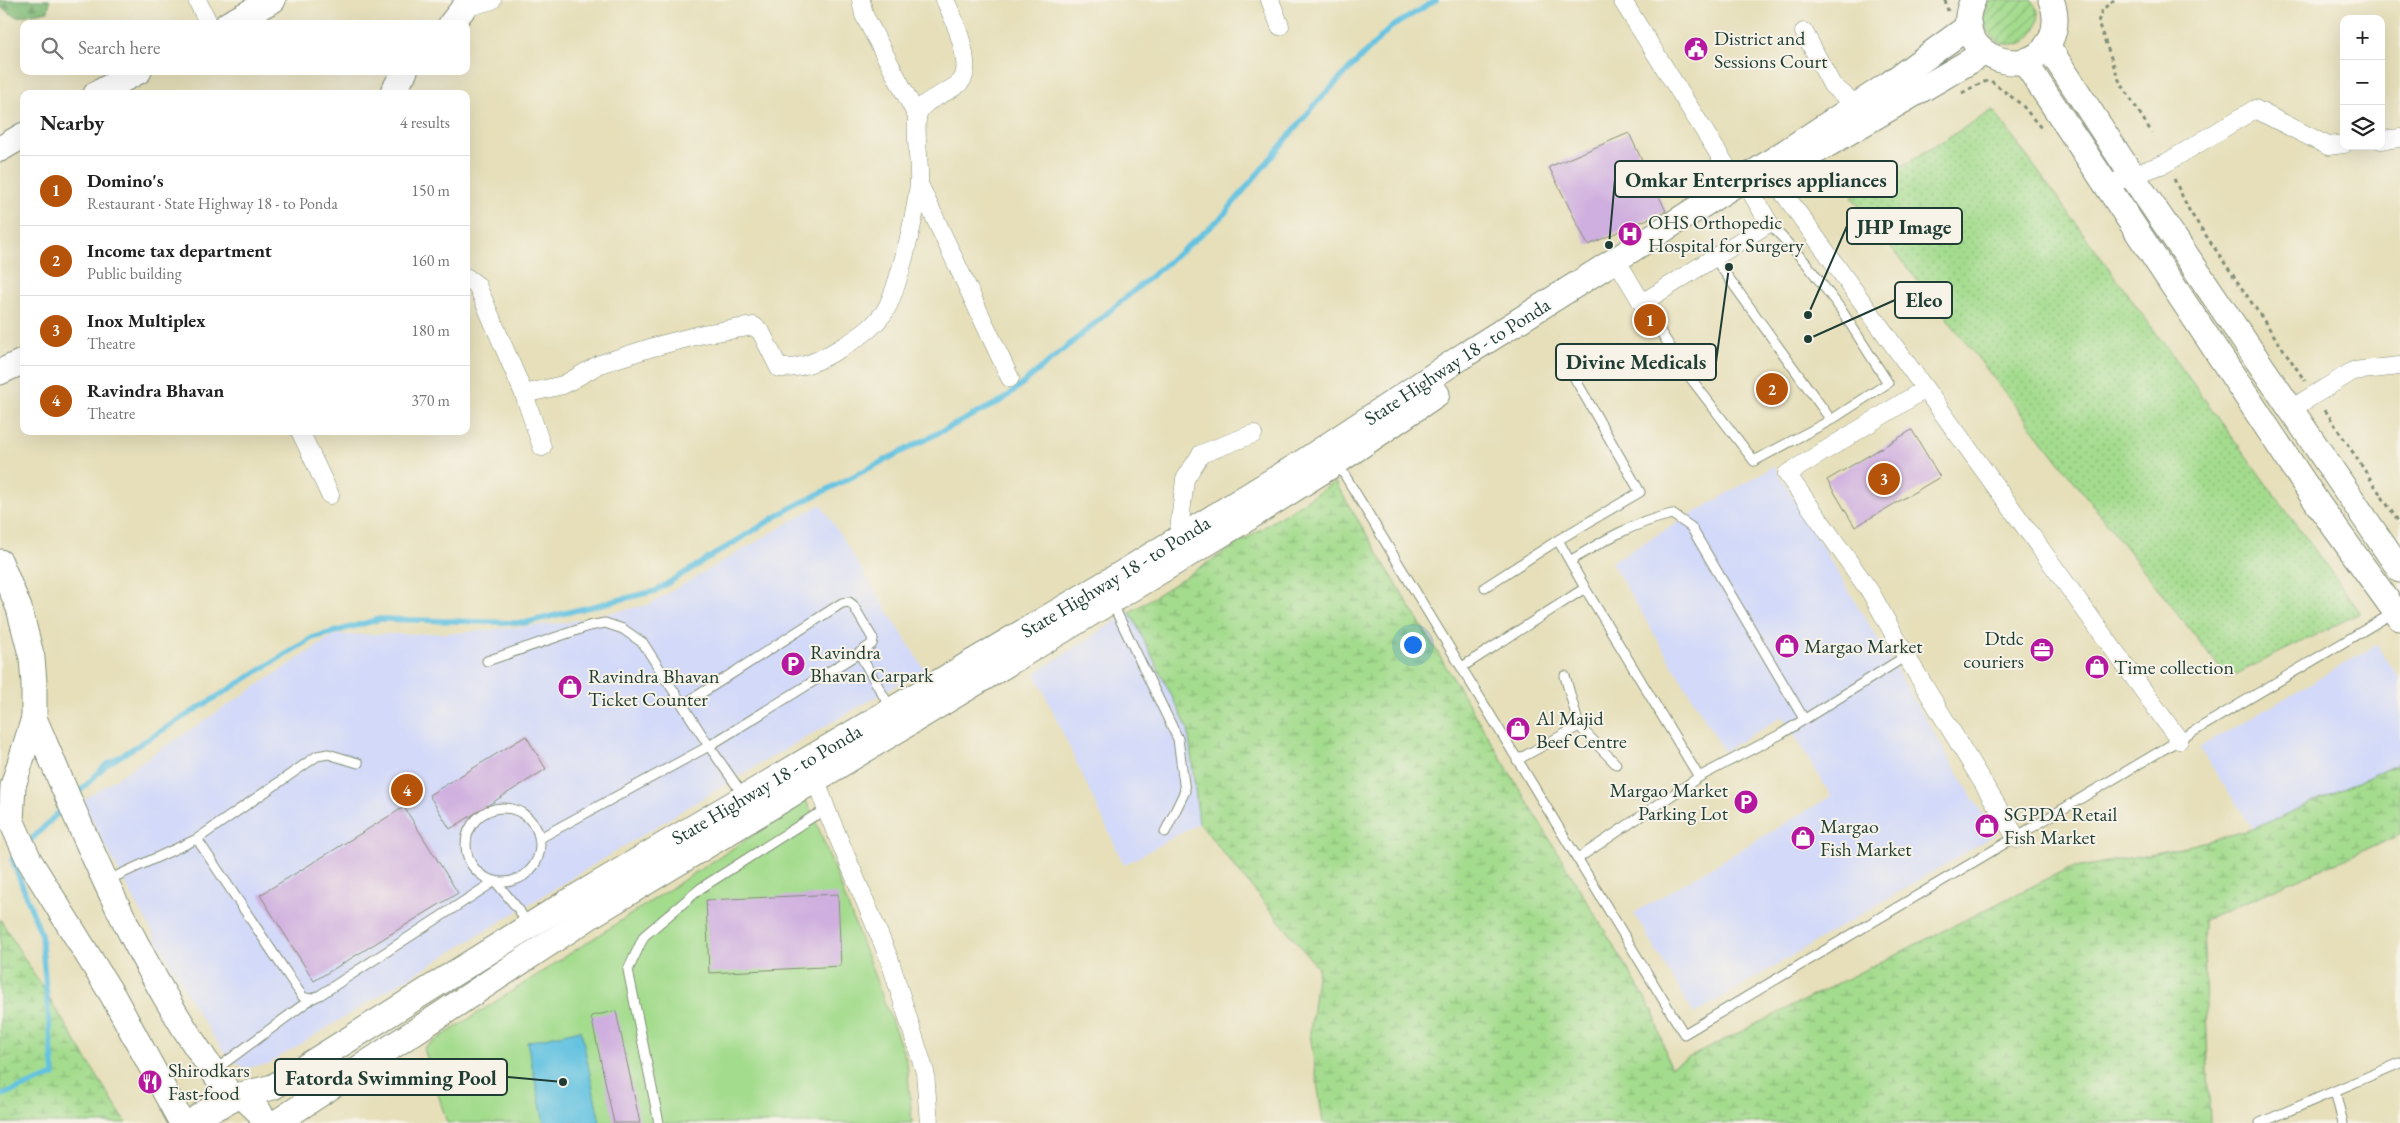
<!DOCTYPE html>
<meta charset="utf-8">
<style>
:root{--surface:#fff;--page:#f6f6f6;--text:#222;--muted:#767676;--line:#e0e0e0;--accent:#b45309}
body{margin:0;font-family:"EB Garamond",serif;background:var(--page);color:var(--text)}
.controls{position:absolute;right:15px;top:15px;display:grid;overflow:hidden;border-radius:10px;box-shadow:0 5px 20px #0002}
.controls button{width:45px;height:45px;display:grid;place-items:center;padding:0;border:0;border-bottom:1px solid var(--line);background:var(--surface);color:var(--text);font:25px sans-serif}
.you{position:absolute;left:1412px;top:644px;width:18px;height:18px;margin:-12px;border:4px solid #fff;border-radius:50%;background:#1a73e8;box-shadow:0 0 0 8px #1a73e833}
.badge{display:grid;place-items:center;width:32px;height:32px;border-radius:50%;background:var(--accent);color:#fff;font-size:16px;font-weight:700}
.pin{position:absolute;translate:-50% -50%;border:2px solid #fff;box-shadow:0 1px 5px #0006}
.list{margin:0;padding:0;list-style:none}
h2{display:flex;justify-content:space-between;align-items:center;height:65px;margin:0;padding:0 20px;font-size:21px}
h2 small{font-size:16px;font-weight:400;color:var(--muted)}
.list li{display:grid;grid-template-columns:32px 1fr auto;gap:15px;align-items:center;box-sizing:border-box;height:70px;padding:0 20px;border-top:1px solid var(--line)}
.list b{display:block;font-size:19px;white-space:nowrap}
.list p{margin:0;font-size:16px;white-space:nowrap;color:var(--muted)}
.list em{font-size:16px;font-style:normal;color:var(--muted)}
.icon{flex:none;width:28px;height:28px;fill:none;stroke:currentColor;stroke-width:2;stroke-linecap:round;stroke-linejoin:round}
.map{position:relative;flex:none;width:2400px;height:1123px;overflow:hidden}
.search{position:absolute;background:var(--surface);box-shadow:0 5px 20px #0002;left:20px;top:20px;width:450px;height:55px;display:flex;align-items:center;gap:12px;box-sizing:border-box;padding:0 18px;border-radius:10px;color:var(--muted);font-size:19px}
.panel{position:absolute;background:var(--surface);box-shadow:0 5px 20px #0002;left:20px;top:90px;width:450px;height:345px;border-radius:10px}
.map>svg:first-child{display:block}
.built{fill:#d2d9f9}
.grass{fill:url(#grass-dots);stroke:#628c61}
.forest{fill:url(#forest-firs);stroke:#517c56}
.wetland{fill:url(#wetland-marsh);stroke:#628c61}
.garden{fill:url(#garden-furrows);stroke:#628c61}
.pitch{fill:#a4dc8e;stroke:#628c61}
.water{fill:#63c2e1;stroke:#41808a}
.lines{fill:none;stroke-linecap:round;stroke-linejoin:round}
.stream{stroke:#63c2e1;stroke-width:5.5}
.building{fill:#cfafdf}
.lane-casing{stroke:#828e77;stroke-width:11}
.street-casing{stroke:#828e77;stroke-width:19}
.secondary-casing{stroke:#828e77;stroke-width:27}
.path{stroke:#828e77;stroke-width:3;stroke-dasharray:4 4;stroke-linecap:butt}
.lane{stroke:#fff;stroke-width:9}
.street{stroke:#fff;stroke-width:18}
.secondary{stroke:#fff;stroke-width:25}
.labels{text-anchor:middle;stroke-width:4;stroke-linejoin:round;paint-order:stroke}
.poi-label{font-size:20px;fill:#1f3d34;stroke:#f7f3e8;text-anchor:start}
.street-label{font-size:20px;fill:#1f3d34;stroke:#f7f3e8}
.leader{fill:none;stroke:#1f3d34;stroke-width:2}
.callout-dot{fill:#1f3d34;stroke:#f7f3e8;stroke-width:2}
.callout{fill:#f7f3e8;stroke:#1f3d34;stroke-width:2}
.callout-label{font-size:21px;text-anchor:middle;font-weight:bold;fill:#1f3d34}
</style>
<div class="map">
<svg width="2400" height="1123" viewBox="0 0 2400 1123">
<defs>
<pattern id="grass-dots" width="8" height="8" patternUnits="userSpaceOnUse" patternTransform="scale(1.25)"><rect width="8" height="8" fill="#a4dc8e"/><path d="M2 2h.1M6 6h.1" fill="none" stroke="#85b475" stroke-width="1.8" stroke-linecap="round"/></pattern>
<pattern id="forest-firs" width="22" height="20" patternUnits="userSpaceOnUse" patternTransform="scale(1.25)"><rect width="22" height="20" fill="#83bc79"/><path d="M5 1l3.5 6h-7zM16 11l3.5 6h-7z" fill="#6b9a64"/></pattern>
<pattern id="wetland-marsh" width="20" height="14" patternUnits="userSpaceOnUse" patternTransform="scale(1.25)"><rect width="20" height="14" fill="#a4dc8e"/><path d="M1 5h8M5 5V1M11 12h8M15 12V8" fill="none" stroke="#85b475"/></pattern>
<pattern id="garden-furrows" width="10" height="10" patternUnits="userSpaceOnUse" patternTransform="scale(1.25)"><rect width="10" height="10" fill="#a4dc8e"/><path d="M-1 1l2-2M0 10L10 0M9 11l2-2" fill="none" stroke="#85b475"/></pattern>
</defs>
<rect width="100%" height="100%" fill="#f7f3e8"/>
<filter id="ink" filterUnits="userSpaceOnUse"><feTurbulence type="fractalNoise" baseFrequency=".02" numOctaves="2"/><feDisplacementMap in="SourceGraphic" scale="10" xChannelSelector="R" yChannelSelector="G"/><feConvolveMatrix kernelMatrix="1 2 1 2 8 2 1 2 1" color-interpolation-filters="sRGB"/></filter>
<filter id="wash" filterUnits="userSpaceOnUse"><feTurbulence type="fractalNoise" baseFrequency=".0096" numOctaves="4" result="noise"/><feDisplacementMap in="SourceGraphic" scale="20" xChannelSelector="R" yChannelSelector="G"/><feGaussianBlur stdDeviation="1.12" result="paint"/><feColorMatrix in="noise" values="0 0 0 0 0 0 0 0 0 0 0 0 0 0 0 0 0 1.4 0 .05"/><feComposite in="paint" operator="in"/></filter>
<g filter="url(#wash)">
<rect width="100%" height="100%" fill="#e6dfba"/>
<path class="built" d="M1774,466L1995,835L1694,1014L1634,913L1831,796L1783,716L1724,751L1611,562Z
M821,504L924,669L732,780L268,1064L245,1068L229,1059L197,1012L120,874L82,801L334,635L455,633L563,623L648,605Z
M1130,612L1188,729L1199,823L1124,865L1035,673Z
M2377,645L2400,680V763L2253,829L2199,748Z"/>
<path class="grass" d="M1993,110L2360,612V613L2228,678L1852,197Z"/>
<path class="forest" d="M0,0H50L48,11L17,17L0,7Z"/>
<path class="wetland" d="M1335,482L1653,1011L1670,1067L2065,870L2180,848L2253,829L2400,763V835L2203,920L2210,1123H1323L1310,1033L1318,968L1199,823L1188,729L1130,612Z
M0,919L126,1123H0Z"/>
<path class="garden" d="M1990,0H2032C2038,7 2040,17 2037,25C2022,68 1963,32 1990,0Z"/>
<path class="pitch" d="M806,801L814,816L907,1062L912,1123H447L424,1048Z"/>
<path class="water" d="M581,1030L600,1123H544L527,1042Z"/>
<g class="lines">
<path class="stream" d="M74,797L106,765L312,638L380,619L524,623L655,591L787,510L1003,400L1221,218L1318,101L1390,28L1436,0
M28,843L66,805
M0,1096L54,1075L41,934L12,859L18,853"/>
</g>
<g id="blocks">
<path class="building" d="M1629,133L1666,211L1588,245L1549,167Z
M1912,430L1940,477L1855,527L1827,480Z
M526,736L546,769L450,829L429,795Z
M404,807L458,893L314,981L260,895Z
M838,894L841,966L709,973L706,900Z
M616,1011L640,1123H614L591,1016Z"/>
</g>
</g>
<g filter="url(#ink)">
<use href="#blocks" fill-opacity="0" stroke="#828e77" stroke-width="1"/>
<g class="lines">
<defs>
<path id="lane" d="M1715,259L1831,420L1888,383L1840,308L1806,263L1769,223
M1642,303L1689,376L1754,461L1831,420
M1338,464L1684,1034L2393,613
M1558,540L1640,492L1570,370
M1570,561C1604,540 1633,523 1672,514L1691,527L1804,719
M1485,587L1558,540L1585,588
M1112,603L1178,739L1185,791L1165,832
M859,653L891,709
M487,661L589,626L605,623L623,629L643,643L709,746L744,796
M1462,667L1585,588L1699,777
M1565,676L1579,726
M1517,760L1579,726L1616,764
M466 845a37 37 0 1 1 74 0a37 37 0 1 1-74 0Z
M540,838L709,746L859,653L872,644L873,639L853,605L849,602L842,603L683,705
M197,839L317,756L328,754L358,763
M1577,859L1699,777L1781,734L1906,656
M108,880L197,839L298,990L303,997L311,999L320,995L495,881L519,910L528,926
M215,1070L311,999
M2335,1091L2343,1123
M659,1123L628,970L644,936L701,888L814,816L827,811
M2260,1123L2400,1063"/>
<path id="street" d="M197,0L209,24
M861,0L864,15L917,116
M1270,0L1280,26
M1622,0L1737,183
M465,8L492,0
M1804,32L1832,85L1856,105
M2381,140L2400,138
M1764,166L2179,740
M919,184L1010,378
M2107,185L2166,163L2255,109L2328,146L2344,144
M1623,271L1642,303L1769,223L1751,192
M466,277L477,285L524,394L563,385L600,364L653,347L703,334L754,326L761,332L779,368C802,369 819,361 839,349C856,339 871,330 883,314C898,294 917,208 919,182C920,161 915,139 917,118C919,98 952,94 962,80C973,63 953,16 945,0
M1925,389L1787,474L1871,593L1906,656L2017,839
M524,394L542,447
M2291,409L2353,371L2400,366
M300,431L330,495
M1178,539L1185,479L1201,454L1253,434
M812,769L827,811L889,958L925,1072L929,1123"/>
<g id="secondary">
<path d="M1973,0C1945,57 2039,90 2054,30C2056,20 2055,9 2051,0"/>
<path d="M228,24L273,0"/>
<path d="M451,24L470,0"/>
<path d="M2047,45L2131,174L2400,570"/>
<path d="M2024,61L2318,504L2400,618"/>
<path d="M96,94L139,71"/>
<path d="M392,94L405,71"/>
<path d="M0,149L24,135"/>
<path d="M1801,160L1984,53"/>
<path d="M0,372L24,361"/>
<path d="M0,562L19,608L32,658L34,683V718L13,786L11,820L29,860L113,996L182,1123"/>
<path d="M34,718C90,849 145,985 233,1098"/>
<path id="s1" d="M241,1095L273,1087L566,903L1111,580L1300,464L1466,354L1755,172L1889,84L1969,26"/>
<path d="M191,1123L204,1113L241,1095L260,1113L263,1123"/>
<path d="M276,1123L595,913L1245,520L1337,462L1437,394"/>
</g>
</defs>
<use href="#lane" class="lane-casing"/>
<use href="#street" class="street-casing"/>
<use href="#secondary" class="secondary-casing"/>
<path class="path" d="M1945,0L1948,11
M2114,0L2102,10L2098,22L2119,80L2152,133
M1962,93L1983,82L1991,81L2022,105L2041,128
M2174,179L2190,212L2305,381
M2325,410L2400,524"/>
<use href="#lane" class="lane"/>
<use href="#street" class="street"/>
<use href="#secondary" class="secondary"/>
</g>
</g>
<defs>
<symbol id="civic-disc" viewBox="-11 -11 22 22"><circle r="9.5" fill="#b5179e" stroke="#f7f3e8"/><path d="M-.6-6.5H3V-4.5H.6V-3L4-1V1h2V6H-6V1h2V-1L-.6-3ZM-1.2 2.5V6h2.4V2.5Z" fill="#fff"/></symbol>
<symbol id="hospital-disc" viewBox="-11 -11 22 22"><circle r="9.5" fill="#b5179e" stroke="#f7f3e8"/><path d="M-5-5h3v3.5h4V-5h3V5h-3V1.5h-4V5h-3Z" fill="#fff"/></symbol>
<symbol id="shop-disc" viewBox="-11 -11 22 22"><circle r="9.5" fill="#b5179e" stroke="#f7f3e8"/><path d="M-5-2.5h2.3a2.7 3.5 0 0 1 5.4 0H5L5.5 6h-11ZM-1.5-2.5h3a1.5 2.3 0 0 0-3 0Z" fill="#fff"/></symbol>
<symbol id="office-disc" viewBox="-11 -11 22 22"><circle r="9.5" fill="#b5179e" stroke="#f7f3e8"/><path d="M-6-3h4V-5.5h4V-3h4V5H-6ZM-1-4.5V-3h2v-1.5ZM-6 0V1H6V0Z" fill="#fff"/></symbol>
<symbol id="parking-disc" viewBox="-11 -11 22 22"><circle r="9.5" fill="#b5179e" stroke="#f7f3e8"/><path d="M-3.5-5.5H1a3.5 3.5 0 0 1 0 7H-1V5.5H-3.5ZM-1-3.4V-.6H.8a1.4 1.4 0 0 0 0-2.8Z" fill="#fff"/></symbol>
<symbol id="restaurant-disc" viewBox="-11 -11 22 22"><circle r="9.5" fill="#b5179e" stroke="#f7f3e8"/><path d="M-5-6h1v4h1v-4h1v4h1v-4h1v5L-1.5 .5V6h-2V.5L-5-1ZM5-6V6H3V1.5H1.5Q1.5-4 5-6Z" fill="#fff"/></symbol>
</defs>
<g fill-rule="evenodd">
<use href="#civic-disc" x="1682" y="35" width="28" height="28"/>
<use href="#hospital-disc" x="1616" y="220" width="28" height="28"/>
<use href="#shop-disc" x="1773" y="632" width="28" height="28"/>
<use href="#office-disc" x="2028" y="636" width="28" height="28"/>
<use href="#parking-disc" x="779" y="650" width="28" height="28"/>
<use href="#shop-disc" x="2083" y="653" width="28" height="28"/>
<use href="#shop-disc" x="556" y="673" width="28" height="28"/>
<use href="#shop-disc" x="1504" y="715" width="28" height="28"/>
<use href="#parking-disc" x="1732" y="788" width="28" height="28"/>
<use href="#shop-disc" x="1973" y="812" width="28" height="28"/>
<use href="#shop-disc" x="1789" y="824" width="28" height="28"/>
<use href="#restaurant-disc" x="136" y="1068" width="28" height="28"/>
</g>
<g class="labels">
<g class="poi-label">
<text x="1714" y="45">District and<tspan x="1714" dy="23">Sessions Court</tspan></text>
<text x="1648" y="229">OHS Orthopedic<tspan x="1648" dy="23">Hospital for Surgery</tspan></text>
<text x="2024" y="645" text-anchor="end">Dtdc<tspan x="2024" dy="23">couriers</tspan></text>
<text x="1804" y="653">Margao Market</text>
<text x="810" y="659">Ravindra<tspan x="810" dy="23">Bhavan Carpark</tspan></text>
<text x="2114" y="674">Time collection</text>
<text x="588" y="683">Ravindra Bhavan<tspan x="588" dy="23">Ticket Counter</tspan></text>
<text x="1536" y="725">Al Majid<tspan x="1536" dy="23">Beef Centre</tspan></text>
<text x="1728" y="797" text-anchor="end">Margao Market<tspan x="1728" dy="23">Parking Lot</tspan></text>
<text x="2004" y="821">SGPDA Retail<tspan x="2004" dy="23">Fish Market</tspan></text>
<text x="1820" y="833">Margao<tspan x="1820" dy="23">Fish Market</tspan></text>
<text x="168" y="1077">Shirodkars<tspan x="168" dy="23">Fast-food</tspan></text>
</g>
<g class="street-label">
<text dy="7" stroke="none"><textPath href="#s1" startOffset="1422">State Highway 18 - to Ponda</textPath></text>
<text dy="7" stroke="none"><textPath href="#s1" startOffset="1018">State Highway 18 - to Ponda</textPath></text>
<text dy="7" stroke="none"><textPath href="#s1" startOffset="612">State Highway 18 - to Ponda</textPath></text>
</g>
</g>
<path class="leader" d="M1609 245L1615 179M1808 315L1847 226M1808 339L1895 300M1729 267L1716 362M563 1082L507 1077"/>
<g class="callout-dot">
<circle cx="1609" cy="245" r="5"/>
<circle cx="1808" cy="315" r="5"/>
<circle cx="1808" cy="339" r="5"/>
<circle cx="1729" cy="267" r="5"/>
<circle cx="563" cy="1082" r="5"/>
</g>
<g class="callout">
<rect x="1615" y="161" width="282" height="36" rx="5"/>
<rect x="1847" y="208" width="115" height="36" rx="5"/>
<rect x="1895" y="282" width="57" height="36" rx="5"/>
<rect x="1556" y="344" width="160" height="36" rx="5"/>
<rect x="275" y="1059" width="232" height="36" rx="5"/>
</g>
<g class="callout-label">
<text x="1756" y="187">Omkar Enterprises appliances</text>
<text x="1904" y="234">JHP Image</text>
<text x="1924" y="307">Eleo</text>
<text x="1636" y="369">Divine Medicals</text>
<text x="391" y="1085">Fatorda Swimming Pool</text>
</g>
</svg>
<div class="controls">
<button>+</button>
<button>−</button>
<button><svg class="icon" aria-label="layers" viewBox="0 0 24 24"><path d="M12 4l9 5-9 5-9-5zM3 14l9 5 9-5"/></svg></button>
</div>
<div class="you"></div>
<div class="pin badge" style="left:1650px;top:320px">1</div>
<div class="pin badge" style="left:1772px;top:389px">2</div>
<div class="pin badge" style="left:1884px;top:479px">3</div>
<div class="pin badge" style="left:407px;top:790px">4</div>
<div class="search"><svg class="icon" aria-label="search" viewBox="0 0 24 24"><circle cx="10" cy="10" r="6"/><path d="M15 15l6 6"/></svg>Search here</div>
<section class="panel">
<h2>Nearby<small>4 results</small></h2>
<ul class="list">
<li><span class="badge">1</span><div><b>Domino's</b><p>Restaurant · State Highway 18 - to Ponda</p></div><em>150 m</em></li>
<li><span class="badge">2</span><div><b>Income tax department</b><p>Public building</p></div><em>160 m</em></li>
<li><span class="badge">3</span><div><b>Inox Multiplex</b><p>Theatre</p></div><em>180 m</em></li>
<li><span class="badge">4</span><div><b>Ravindra Bhavan</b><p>Theatre</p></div><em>370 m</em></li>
</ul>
</section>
</div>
